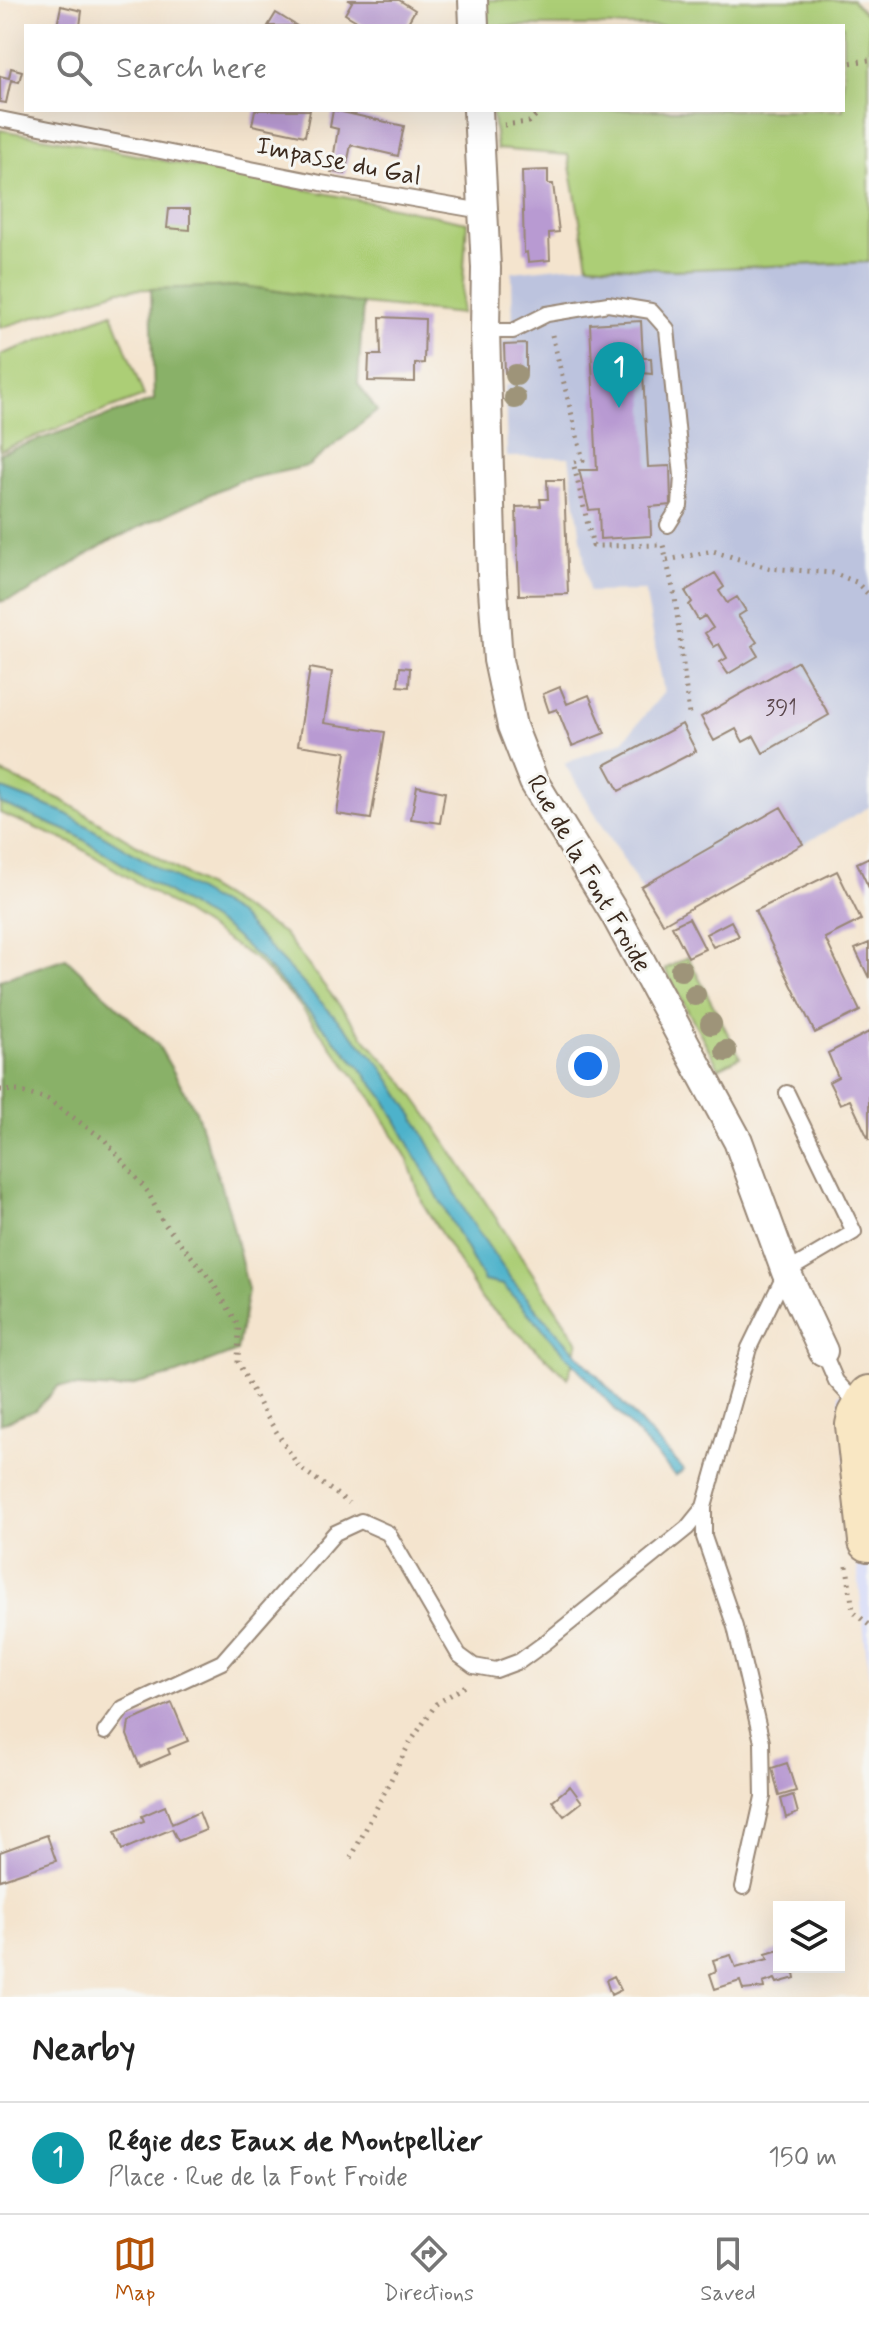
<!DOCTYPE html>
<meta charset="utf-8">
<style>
:root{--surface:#fff;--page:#f2f2f2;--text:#222;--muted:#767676;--line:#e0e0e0;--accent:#b45309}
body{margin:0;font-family:Mynerve,sans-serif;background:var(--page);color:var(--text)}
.controls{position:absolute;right:24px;bottom:24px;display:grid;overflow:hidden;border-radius:0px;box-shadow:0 8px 32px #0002}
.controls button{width:72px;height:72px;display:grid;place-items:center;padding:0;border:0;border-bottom:2px solid var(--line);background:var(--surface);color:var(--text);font:40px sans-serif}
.you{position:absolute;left:588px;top:1066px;width:28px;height:28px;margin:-20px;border:6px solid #fff;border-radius:50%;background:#1a73e8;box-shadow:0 0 0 12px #1a73e833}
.badge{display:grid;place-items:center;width:52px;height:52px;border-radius:50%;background:var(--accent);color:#fff;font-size:26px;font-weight:700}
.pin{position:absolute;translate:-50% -66px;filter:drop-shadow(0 2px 4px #0008)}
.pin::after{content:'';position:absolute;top:42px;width:28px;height:24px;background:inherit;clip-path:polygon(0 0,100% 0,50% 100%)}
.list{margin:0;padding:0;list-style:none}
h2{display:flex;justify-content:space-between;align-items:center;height:104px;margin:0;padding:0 32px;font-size:34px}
h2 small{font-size:26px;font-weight:400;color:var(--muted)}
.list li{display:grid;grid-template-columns:52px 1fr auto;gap:24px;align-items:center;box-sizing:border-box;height:112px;padding:0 32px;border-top:2px solid var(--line)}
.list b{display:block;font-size:30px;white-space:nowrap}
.list p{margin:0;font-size:26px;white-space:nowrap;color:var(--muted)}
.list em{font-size:26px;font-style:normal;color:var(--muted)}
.icon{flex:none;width:44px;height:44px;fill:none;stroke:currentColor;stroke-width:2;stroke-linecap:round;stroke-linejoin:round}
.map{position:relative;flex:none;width:869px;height:1997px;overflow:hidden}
.search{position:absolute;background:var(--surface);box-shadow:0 8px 32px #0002;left:24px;right:24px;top:24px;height:88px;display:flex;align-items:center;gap:20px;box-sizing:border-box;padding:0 28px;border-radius:0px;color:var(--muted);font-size:30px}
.sheet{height:216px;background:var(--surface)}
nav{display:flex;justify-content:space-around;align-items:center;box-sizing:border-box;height:112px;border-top:2px solid var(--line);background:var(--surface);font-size:22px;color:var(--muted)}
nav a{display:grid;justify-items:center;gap:4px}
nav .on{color:var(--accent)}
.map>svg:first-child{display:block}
.built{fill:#d3d8f9}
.industrial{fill:#bcc3de}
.green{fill:#acce76;stroke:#747c4a;stroke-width:2}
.forest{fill:#89b167;stroke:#626e42;stroke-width:2}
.water{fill:#4db2cb;stroke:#446e74;stroke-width:2}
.building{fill:#b89ad2}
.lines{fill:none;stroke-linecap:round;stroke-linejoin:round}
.lane-casing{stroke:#988776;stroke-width:18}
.street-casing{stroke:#988776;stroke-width:32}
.secondary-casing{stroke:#988776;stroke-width:44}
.path{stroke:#988776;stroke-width:5;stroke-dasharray:2 6;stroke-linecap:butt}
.lane{stroke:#fff;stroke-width:14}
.street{stroke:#fff;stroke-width:28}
.secondary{stroke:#f9e7c3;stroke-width:40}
.tree{fill:#9e9479}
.labels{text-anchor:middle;stroke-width:6;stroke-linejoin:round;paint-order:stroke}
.number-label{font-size:22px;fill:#5a464b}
.street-label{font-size:26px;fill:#3b2a1e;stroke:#f6f6f2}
</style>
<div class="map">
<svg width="869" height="1997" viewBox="0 0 869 1997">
<rect width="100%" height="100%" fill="#f6f6f2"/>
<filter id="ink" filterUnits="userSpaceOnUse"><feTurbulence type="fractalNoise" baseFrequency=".0125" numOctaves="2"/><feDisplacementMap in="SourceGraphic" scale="16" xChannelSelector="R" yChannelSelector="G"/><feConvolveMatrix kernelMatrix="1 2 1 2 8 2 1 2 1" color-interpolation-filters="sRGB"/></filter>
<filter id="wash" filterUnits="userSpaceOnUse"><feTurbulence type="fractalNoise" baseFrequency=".006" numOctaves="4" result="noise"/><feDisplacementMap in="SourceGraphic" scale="32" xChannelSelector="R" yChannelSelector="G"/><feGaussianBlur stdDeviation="1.8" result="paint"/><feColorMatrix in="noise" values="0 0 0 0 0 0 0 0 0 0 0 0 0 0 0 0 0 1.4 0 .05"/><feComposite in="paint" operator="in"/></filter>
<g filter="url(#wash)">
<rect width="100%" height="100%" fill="#f4e4ce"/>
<path class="built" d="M869,1384V1679L839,1394Z"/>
<path class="industrial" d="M869,262V807L663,924L564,763L623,741L664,692L645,591L589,592L569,457H507L505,385H511V374H504L502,341L513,340L512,272L588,264L672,270Z"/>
<path class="green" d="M485,0H852L869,18V262L672,270L588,264L568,155L497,149L492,110H843V26H485Z
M0,130L66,141L467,222L461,314L363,304L244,286L120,290L0,328Z
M112,313L144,396L0,450V355Z
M0,772L62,800L283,933L369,1043L404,1082L433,1123L578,1342L568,1378L482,1300L423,1204L407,1158L372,1099L296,1001L255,959L160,897L74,844L0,813Z
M688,957L740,1057L719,1068L665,969Z"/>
<path class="forest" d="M244,286L363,304L358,384L377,411L308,466L238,481L108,542L25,594L0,602V453L154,400L151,289Z
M66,958L158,1045L196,1111L229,1210L248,1290L237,1351L177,1374L119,1389L58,1386L36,1410L0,1424V980Z"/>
<path class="water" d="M0,788L63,812L238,915L379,1063L415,1118L469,1218L511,1279L545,1319L684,1470L675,1476L503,1285L484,1281L384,1098L358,1065L260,959L226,929L74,834L0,803Z"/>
<g id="blocks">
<path class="building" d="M348,0H399L415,10L406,26H365L345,14L352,2Z
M61,6L82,11L80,26H57Z
M276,13L297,26H268Z
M11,68L22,71L19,82L11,80L6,103L0,102V76L9,78Z
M255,110H310L305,136L252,125Z
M333,110L404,126L398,156L351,145L345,174L331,172L338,129L330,127Z
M548,170V184H553L559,232L549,233L550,260L528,262L527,252L524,253L522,171Z
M169,209H190V230L167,228Z
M380,317L425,319L424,363L415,364V382L368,381L369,355H381Z
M641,321L643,358H651L652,374L643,373L648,467L670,466L671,505L650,507L651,536L600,539L599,509L589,510L579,470H597L590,324Z
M526,344V372L505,373L504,345Z
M547,480H564L568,594L519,595L516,507L541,506L540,499H548Z
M715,573L724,587L719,591L727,603L737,597L746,611L738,616L757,642L752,646L758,656L728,674L720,662L727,658L719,644L714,647L705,633L713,628L705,616L698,620L689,605L692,602L685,591Z
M798,661L829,715L763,753L754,736L743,742L736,729L714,741L701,717Z
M400,667L410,668L409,687L398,686Z
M310,668L332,672L324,723L385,732L371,819L337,814L346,752L298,745Z
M560,687L567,704L589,695L605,733L572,746L557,709L549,712L543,694Z
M682,724L696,751L619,791L605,765Z
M417,786L445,792L440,823L411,819Z
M781,807L803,844L663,924L641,887Z
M869,857V888L857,863Z
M837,871L861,920L825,938L860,1011L815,1033L755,911Z
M689,918L705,949L688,957L672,926Z
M731,921L739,936L713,947L706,934Z
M869,943V978L855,949Z
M869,1032V1140L850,1100L840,1104L829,1082L838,1077L828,1053Z
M172,1703L188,1741L168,1749L170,1754L140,1767L127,1735L129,1722Z
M787,1763L796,1791L779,1796L772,1768Z
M570,1786L582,1802L564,1816L552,1801Z
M793,1795L798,1813L786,1818L781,1799Z
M165,1806L172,1824L199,1812L206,1830L178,1841L172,1829L122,1850L115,1832L144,1821L142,1816Z
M47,1835L56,1861L0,1880V1852Z
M779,1950V1967H809L794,1973L795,1978L777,1983L775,1979L763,1983L764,1988L743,1990L740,1981L715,1989L710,1974L716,1971L713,1960L731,1955L736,1968L768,1959L766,1954Z
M614,1976L621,1990L611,1995L606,1980Z"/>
</g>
</g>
<g filter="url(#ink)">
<use href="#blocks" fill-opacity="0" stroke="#988776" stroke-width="2"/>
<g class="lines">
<defs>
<path id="lane" d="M0,119L321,183L482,211
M485,331H513L547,314L608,304L651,311L667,329L682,476L680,506L668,525
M823,1351L836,1381L860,1407
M105,1732L123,1708L222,1662L335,1533L361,1521L388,1533L459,1655L474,1666L496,1670L520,1661L546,1642L687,1528L704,1507
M743,1887L763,1797L762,1742L735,1627L704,1537V1507L749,1348L786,1272L854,1232L787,1093"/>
<path id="street" d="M473,0L474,26
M478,110L486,268L485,331L492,575L498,660L512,726L534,782L616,916L738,1141L786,1272L823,1351"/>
<path id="secondary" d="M869,1396L858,1416L856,1425L869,1541"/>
</defs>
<use href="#lane" class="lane-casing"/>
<use href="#street" class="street-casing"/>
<use href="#secondary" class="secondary-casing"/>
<path class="path" d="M843,64L869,60
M504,125L529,122L541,110
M552,335L583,460L573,462L593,546L663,545L675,597L689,715
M667,560L713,551L768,568L833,573L856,582L869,595
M0,1090L18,1091L47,1099L105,1140L148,1192L162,1221L211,1280L239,1326L238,1362L260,1406L299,1467L349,1503
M847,1566L853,1611L869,1625
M351,1858L408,1746L436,1704L467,1685"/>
<use href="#lane" class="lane"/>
<use href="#street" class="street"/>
<use href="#secondary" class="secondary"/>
</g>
<g class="tree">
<circle cx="516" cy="375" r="11"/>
<circle cx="515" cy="398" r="11"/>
<circle cx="681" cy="970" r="11"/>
<circle cx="695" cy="995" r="11"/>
<circle cx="711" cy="1024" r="11"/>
<circle cx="726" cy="1051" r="11"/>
</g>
</g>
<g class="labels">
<g class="number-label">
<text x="781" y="715">391</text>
</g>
<g class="street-label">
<text transform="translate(339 160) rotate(11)" y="9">Impasse du Gal</text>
<text transform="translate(590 873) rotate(60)" y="9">Rue de la Font Froide</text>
</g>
</g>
</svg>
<div class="controls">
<button><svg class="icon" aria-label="layers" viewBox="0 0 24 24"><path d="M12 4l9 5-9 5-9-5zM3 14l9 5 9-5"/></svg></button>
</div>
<div class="you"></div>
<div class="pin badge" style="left:619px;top:408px;background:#0f9aa8">1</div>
<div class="search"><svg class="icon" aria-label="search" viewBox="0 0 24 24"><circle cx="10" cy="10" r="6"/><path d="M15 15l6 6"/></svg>Search here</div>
</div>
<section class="sheet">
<h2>Nearby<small></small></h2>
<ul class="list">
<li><span class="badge" style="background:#0f9aa8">1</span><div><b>Régie des Eaux de Montpellier</b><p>Place · Rue de la Font Froide</p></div><em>150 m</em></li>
</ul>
</section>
<nav>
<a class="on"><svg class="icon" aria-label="map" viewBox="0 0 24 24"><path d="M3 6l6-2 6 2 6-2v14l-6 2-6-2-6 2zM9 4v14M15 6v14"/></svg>Map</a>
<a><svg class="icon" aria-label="directions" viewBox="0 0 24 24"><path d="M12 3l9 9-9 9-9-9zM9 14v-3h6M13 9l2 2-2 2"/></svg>Directions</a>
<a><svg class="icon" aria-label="saved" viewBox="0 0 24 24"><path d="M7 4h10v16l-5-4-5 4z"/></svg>Saved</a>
</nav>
